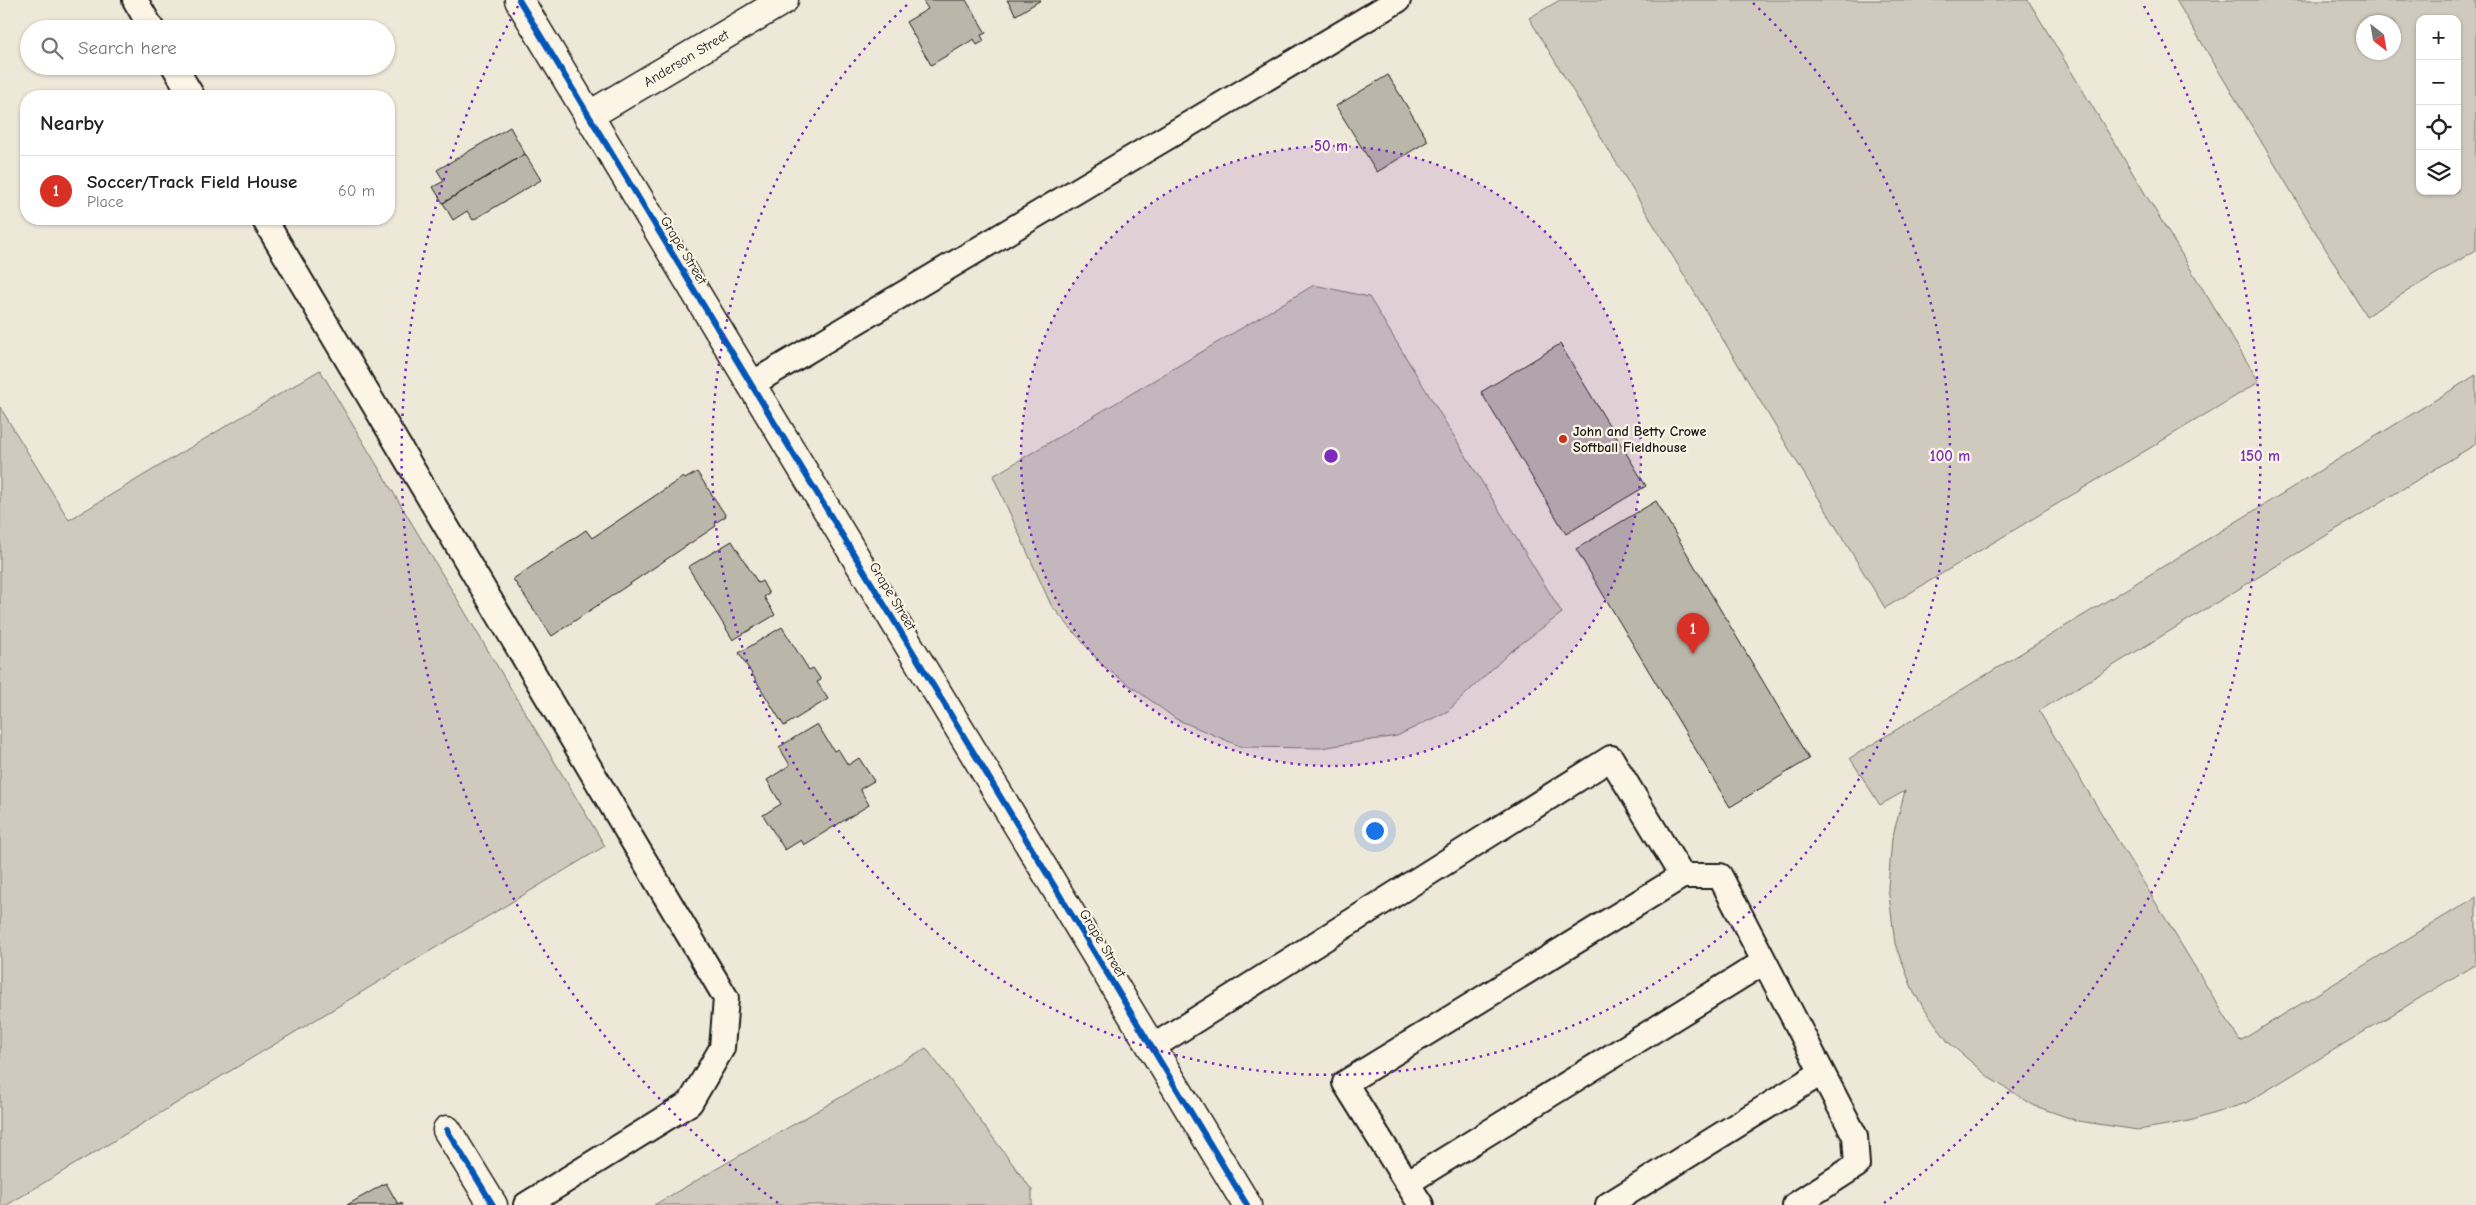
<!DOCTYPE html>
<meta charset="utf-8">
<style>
:root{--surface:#fff;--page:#f6f6f6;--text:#202124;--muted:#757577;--line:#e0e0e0;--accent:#d93025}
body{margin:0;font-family:"Comic Neue",sans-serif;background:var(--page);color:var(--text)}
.controls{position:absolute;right:15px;top:15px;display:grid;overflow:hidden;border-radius:10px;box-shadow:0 1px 4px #0004}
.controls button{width:45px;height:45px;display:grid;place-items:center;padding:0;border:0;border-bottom:1px solid var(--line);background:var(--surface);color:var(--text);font:25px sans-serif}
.compass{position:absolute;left:2356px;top:15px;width:45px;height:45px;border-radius:50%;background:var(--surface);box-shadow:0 1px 4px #0004;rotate:149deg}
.you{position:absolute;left:1374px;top:830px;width:18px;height:18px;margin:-12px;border:4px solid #fff;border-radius:50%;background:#1a73e8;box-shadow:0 0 0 8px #1a73e833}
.badge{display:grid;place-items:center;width:32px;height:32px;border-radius:50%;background:var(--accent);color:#fff;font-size:16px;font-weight:700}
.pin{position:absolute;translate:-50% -41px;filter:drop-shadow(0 1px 2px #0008)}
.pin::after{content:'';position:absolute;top:26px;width:18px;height:15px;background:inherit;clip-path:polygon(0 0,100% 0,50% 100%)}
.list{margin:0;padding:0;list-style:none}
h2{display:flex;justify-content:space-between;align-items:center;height:65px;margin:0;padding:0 20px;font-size:21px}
h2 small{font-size:16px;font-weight:400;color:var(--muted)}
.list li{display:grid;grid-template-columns:32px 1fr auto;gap:15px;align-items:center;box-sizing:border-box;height:70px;padding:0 20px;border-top:1px solid var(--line)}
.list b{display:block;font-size:19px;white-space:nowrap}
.list p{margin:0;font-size:16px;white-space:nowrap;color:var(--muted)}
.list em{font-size:16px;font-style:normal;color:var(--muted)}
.icon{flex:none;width:28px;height:28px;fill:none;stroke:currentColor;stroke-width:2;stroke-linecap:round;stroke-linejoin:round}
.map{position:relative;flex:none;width:2476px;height:1205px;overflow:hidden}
.search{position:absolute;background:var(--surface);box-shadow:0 1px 4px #0004;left:20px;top:20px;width:375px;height:55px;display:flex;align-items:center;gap:12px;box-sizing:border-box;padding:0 18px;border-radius:28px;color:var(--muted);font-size:19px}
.panel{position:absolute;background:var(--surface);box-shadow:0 1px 4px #0004;left:20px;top:90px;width:375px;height:135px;border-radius:20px}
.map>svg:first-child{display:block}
.green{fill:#cfcabd;stroke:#76736c;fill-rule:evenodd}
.building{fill:#bab6aa;stroke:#1c1c1c}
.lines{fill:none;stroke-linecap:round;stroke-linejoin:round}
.service-casing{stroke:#1c1c1c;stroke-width:28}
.minor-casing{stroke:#1c1c1c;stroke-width:31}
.tertiary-casing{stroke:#1c1c1c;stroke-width:31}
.service{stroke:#fcf5e5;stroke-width:24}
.minor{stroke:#fcf5e5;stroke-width:28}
.tertiary{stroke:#fcf5e5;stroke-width:28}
.cycleway-casing{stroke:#fcf5e5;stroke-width:9}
.cycleway{stroke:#0057b8;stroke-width:6}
.ring{fill:none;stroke:#7b2cbf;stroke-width:2.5;stroke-dasharray:2.5 5}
.poi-dot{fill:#c8321e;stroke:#fcf5e5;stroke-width:2}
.labels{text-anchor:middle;stroke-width:4.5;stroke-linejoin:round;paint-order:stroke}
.street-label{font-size:14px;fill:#1c1c1c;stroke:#fcf5e5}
.poi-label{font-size:14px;font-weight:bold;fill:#1c1c1c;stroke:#fcf5e5;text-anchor:start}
.centre{fill:#7b2cbf;stroke:#fcf5e5;stroke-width:2.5}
.ring-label{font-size:15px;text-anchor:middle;font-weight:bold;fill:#7b2cbf;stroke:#fcf5e5;stroke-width:4.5;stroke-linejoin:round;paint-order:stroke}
</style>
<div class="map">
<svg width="2476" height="1205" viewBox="0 0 2476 1205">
<rect width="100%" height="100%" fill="#eee8d9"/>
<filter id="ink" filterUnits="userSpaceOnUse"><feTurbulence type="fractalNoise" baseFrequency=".02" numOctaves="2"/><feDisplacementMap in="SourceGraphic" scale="10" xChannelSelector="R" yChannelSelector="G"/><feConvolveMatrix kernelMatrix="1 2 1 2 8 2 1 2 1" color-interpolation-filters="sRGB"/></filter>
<g filter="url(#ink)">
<path class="green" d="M1560,0H2028L2259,382L1885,608L1529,18Z
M2176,0H2476V250L2366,316ZM2420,19H2457V191H2420ZM2364,22H2394V52H2364Z
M1314,285L1369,297L1562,613L1510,652L1448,711L1397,736L1321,748L1242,747L1176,719L1102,665L1051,605L993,476Z
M320,370L605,846L7,1205H0V407L69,520Z
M2476,375V444L2039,711L2240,1041L2476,897V964L2246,1103L2190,1121L2138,1130L2078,1121L2035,1106L1991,1079L1948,1042L1914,993L1895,944L1888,887L1892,839L1905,791L1880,805L1850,758Z
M926,1048L1032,1190V1205H654Z"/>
<path class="building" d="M925,0H966L986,33L981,35L984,41L977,45L974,39L931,65L906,22L928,9L923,1Z
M1007,0H1041L1016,15Z
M1388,75L1428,141L1377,172L1336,106Z
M510,127L525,154L443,203L433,187L444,181L437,170Z
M525,154L541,180L473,220L467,211L453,220L443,203Z
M1560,344L1646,486L1566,534L1481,392Z
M697,472L726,516L715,523L716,526L552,636L513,579L586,530L592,538L683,477L685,479Z
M1656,501L1809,759L1730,807L1576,549Z
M732,541L758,583L762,581L769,594L764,597L775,615L733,640L688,567Z
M782,627L809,670L813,668L821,680L817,682L828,699L784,726L739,653Z
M817,724L834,751L838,749L848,765L859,758L874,781L860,789L869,805L804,845L801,840L785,850L763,815L781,804L767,780L790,765L779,747Z
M386,1183L398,1204L401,1202L403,1205H347Z"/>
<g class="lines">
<defs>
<path id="service" d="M135,0L152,29
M174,66L192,96
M264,219L726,998L722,1048L690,1103L526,1205
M750,385L1398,0
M1151,1048L1611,758L1682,876H1720L1855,1136L1857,1165L1795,1205
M1407,1183L1764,962
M1421,1205L1345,1083L1682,876
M1608,1205L1821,1073"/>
<path id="minor" d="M588,116L784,0
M447,1130L493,1205"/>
<path id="tertiary" d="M519,0L1247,1205"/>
</defs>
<use href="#service" class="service-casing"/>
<use href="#minor" class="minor-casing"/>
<use href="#tertiary" class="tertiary-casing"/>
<use href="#service" class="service"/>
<use href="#minor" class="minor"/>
<use href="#tertiary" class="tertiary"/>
<defs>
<path id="cycleway" d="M519,0L1247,1205
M447,1130L493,1205"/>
</defs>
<use href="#cycleway" class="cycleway-casing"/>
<use href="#cycleway" class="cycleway"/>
</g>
</g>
<circle cx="1331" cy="456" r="310" fill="#7b2cbf" fill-opacity=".12"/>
<g class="ring">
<circle cx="1331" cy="456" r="310"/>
<path d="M1753 3A619 619 0 1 1 909 3"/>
<path d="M778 1203A929 929 0 0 1 518 6M2144 6A929 929 0 0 1 1884 1203"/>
</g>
<circle class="poi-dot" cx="1563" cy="439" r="5"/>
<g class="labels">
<g class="street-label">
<text transform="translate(686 58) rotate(-31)" y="5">Anderson Street</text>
<text transform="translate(684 250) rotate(59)" y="5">Grape Street</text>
<text transform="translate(893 596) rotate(59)" y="5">Grape Street</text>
<text transform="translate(1103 943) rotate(59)" y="5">Grape Street</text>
</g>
<g class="poi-label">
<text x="1573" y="436">John and Betty Crowe<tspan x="1573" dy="16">Softball Fieldhouse</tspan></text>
</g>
</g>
<circle cx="1331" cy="456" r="8" class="centre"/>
<g class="ring-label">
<text x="1331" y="151">50 m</text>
<text x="1950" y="461">100 m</text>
<text x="2260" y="461">150 m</text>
</g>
</svg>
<div class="controls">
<button>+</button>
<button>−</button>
<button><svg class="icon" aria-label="locate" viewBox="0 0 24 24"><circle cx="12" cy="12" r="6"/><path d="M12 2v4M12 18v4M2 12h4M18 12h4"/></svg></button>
<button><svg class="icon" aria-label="layers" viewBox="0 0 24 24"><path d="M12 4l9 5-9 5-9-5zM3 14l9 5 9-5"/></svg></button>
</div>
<svg class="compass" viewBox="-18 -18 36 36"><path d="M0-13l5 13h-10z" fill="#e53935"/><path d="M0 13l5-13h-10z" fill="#757577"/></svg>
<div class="you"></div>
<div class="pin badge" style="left:1693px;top:654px">1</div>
<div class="search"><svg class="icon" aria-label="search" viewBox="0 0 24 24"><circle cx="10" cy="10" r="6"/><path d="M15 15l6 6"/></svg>Search here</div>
<section class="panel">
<h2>Nearby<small></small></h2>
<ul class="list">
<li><span class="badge">1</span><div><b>Soccer/Track Field House</b><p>Place</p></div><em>60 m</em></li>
</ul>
</section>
</div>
